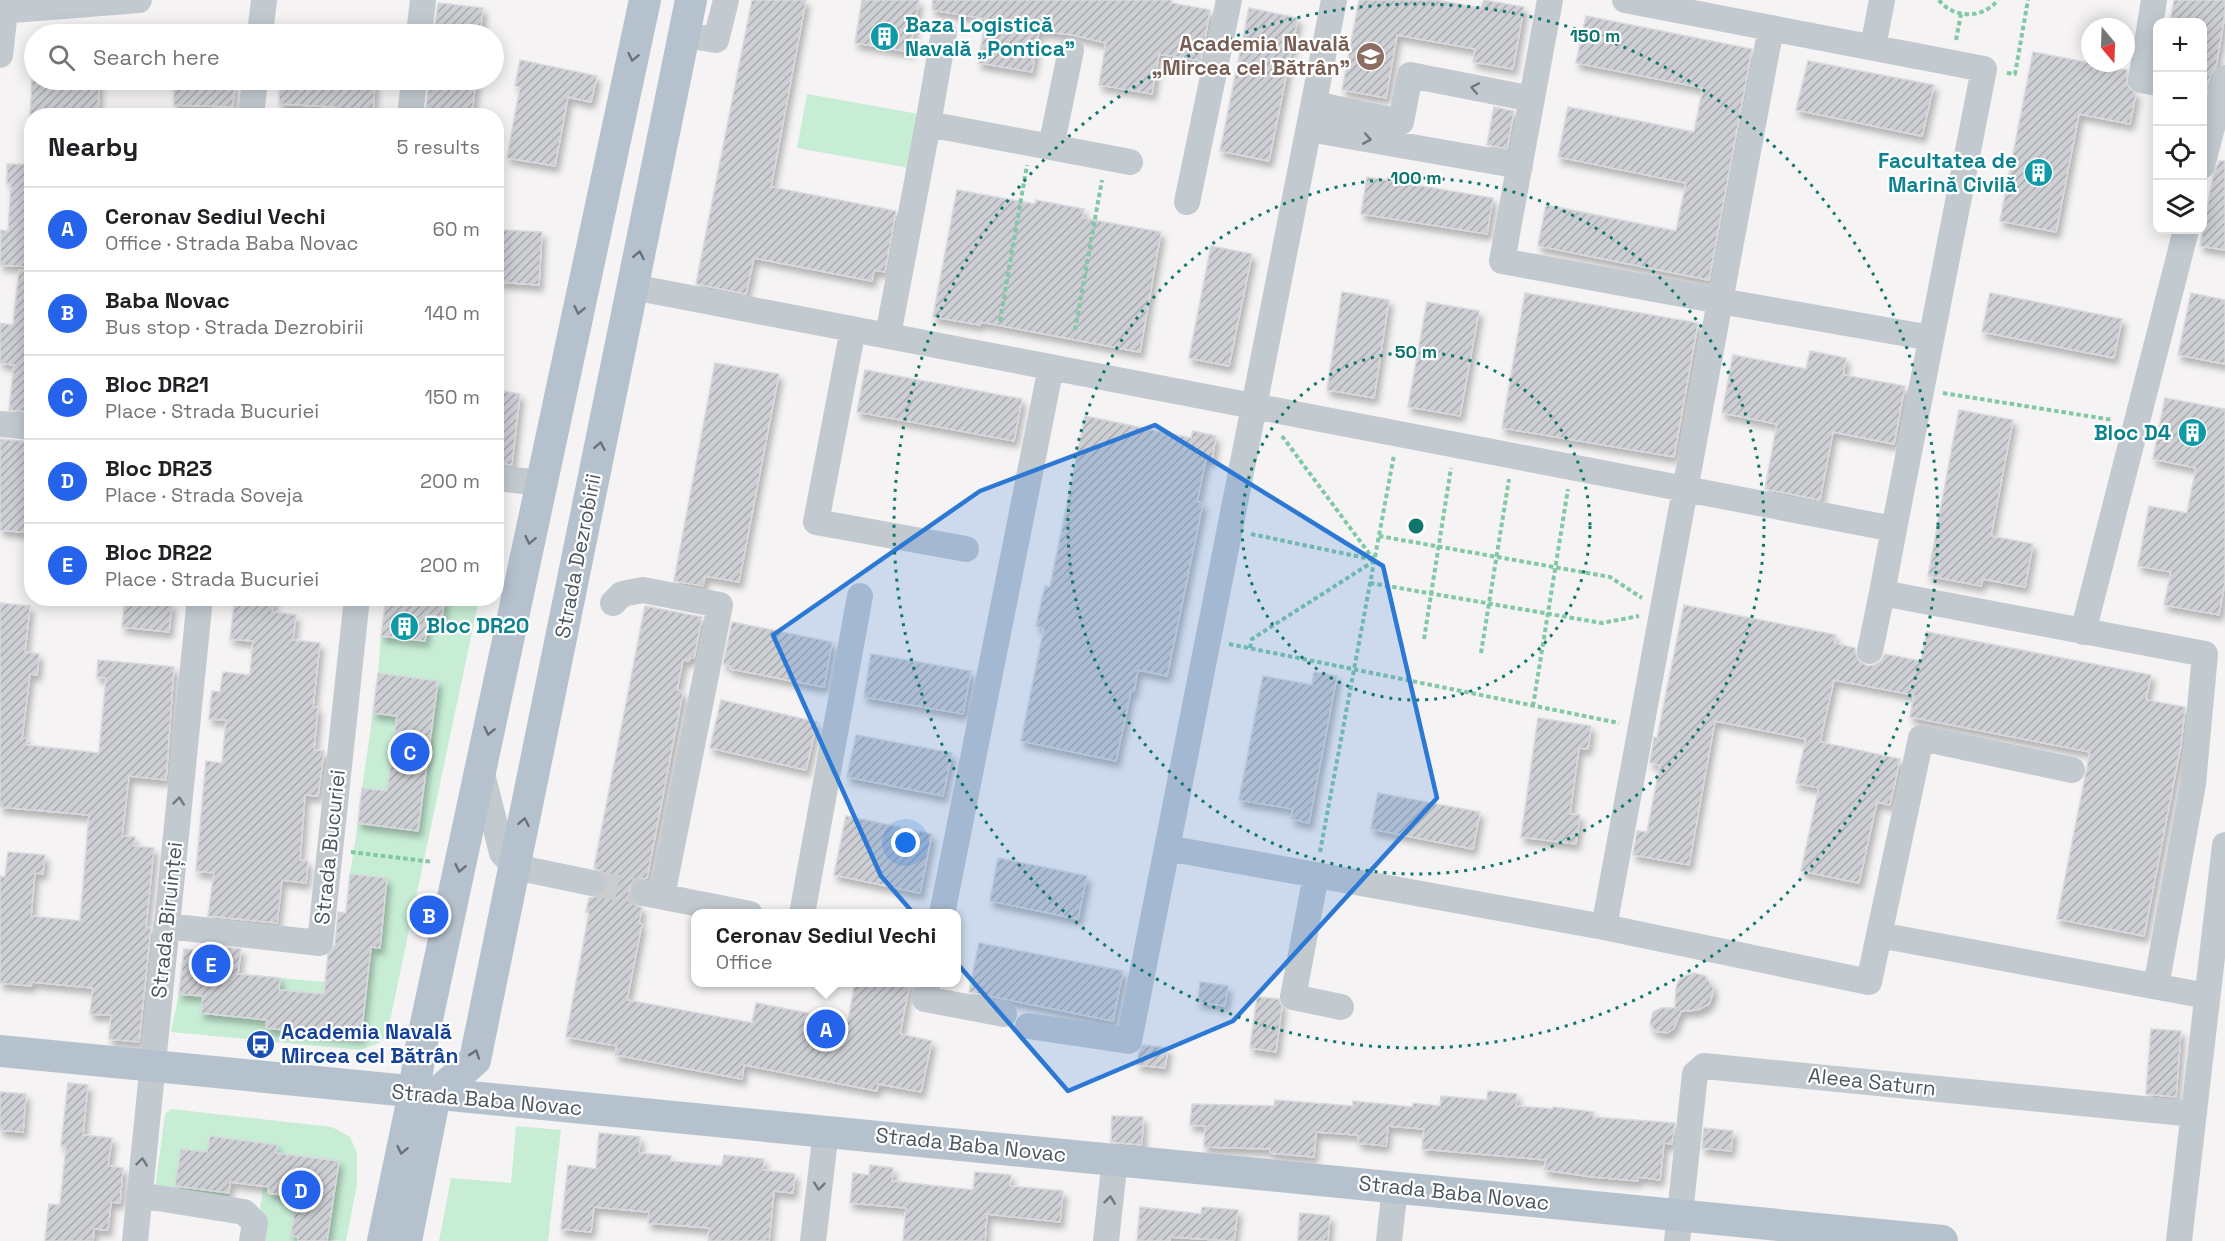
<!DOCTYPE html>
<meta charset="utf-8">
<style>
:root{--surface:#fff;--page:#f2f2f2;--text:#202124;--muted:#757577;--line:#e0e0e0;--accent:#2563eb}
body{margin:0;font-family:"Space Grotesk",sans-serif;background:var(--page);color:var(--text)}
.controls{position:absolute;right:18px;top:18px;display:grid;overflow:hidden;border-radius:12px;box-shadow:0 3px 15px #0003}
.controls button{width:54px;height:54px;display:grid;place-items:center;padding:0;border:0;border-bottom:2px solid var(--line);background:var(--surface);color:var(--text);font:30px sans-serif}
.compass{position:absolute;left:2081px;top:18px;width:54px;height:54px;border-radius:50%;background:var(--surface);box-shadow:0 3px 15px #0003;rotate:161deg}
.you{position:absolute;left:906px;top:843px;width:21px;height:21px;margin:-15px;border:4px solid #fff;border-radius:50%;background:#1a73e8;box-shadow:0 0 0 9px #1a73e833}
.badge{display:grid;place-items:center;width:39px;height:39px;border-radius:50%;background:var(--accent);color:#fff;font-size:20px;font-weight:700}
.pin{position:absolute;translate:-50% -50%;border:3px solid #fff;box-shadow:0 2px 6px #0006}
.popup{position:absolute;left:691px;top:909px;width:270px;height:78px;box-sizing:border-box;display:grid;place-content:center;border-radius:12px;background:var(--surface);filter:drop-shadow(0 2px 4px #0005);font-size:20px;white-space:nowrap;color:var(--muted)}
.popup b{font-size:22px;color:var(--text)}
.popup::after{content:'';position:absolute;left:50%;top:100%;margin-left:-12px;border:12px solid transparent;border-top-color:var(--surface)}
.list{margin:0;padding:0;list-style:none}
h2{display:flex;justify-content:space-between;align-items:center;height:78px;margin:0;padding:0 24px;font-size:26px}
h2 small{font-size:20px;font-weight:400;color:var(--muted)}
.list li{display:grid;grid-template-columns:39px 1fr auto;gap:18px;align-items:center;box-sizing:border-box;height:84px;padding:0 24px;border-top:2px solid var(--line)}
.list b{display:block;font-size:22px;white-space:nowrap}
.list p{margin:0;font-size:20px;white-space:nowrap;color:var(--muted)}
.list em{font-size:20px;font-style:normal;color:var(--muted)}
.icon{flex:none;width:33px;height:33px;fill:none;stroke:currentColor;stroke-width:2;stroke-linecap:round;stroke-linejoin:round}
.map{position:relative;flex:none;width:2225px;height:1241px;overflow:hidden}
.search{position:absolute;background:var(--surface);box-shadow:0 3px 15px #0003;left:24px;top:24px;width:480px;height:66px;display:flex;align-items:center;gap:15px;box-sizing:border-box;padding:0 21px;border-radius:33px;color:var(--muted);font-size:22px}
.panel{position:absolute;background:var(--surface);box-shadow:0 3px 15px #0003;left:24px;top:108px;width:480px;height:498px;border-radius:24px}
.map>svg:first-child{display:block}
.green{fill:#c7edd5}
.building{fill:url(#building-hatch);stroke:#d7d9dd;stroke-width:1.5;filter:url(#shadow)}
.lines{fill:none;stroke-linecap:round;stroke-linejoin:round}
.minor-tunnel{stroke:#cbccce;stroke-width:26;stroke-dasharray:26 13;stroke-linecap:butt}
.path{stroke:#81c8a5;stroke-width:4;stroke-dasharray:4.5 3;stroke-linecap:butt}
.minor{stroke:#c2cad0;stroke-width:26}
.major{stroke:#b5c2ce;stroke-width:32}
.oneway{stroke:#66717b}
.oneway2{stroke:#6f7981}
.marked{fill:#2c78d5;fill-opacity:0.2;stroke:#2c78d5;stroke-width:4.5;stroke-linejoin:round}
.ring{fill:none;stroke:#0f766e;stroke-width:3;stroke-dasharray:3 6}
.labels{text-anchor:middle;stroke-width:4.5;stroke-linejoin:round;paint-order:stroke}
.culture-label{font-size:21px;font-weight:bold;fill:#0d838f;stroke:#fff;text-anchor:start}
.education-label{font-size:21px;font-weight:bold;fill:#785e54;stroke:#fff;text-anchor:end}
.street-label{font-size:21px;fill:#4c565f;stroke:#fff}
.transit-label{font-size:21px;font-weight:bold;fill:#164399;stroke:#fff;text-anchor:start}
.centre{fill:#0f766e;stroke:#fff;stroke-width:3}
.ring-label{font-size:18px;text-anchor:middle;font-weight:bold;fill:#0f766e;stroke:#fff;stroke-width:4.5;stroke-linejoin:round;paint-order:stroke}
</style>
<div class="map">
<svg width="2225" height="1241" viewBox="0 0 2225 1241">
<defs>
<pattern id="building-hatch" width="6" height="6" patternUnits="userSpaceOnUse" patternTransform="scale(1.5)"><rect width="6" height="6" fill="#cdcfd4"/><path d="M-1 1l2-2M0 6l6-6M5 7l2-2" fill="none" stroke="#a9abaf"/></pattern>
<filter id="shadow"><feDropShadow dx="3.5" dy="6" stdDeviation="3" flood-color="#0004"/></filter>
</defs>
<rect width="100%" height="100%" fill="#f5f3f3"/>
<path class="green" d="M807,94L919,114L909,168L797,148Z
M445,599H479L387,1035L379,1043L360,1050L171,1032L179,994L203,996L201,1013L267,1020V1028L361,1038L371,947L380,948L387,878L350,874L358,823L418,831L437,681L378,673L381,636L425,641L429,615L442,617Z
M373,713L397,716L387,791L362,788Z
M280,978L325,982L324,994L279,990Z
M171,1109L332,1127L350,1137L357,1153V1184L346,1241L327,1240L338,1161L276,1153V1145L210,1136L207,1152L181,1149L175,1185L229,1193L228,1203L155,1190L165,1114Z
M516,1126L561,1130L548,1241H439L451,1178L511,1183Z
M263,1187H269L268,1194L296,1197L291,1235L298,1237V1241H256Z"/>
<path class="building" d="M752,0H806L771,187L896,211L885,272L874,270L872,281L754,258L746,294L696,284Z
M862,0H919L910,52L855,43Z
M933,0H1172L1171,3L1210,10L1201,61L1159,54L1152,94L1099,85L1106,43L1073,35L1039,31L1032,72L978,63L986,19L932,10Z
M1359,0H1436L1481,8L1484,0L1524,7L1513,69L1473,62L1475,49L1397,35L1386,98L1342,90Z
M2174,0H2225V14L2216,67L2211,74L2207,86L2202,85V22H2170Z
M438,3L483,8L480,34H434Z
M1249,8L1298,18L1269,161L1220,151Z
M1586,16L1752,49L1709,280L1538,246L1546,205L1676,231L1686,183L1558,157L1568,107L1694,132L1703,88L1576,63Z
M2033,52L2127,70V85L2136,94L2130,124L2079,114L2056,232L2000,221Z
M520,60L597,76L591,102L568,97L555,166L507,158L520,87L515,86Z
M1808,61L1934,85L1922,136L1796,110Z
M32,80H99L98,116H30Z
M280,80L375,82L373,113L335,111V107L279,104Z
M429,80H476L472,114L426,109Z
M174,83L234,84L233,107L174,105Z
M1494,107L1514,111L1507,149L1487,145Z
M2219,161H2225V250L2200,246L2213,176Z
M7,164L32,165V267L0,265L1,230L8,231L11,184H7Z
M1367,177L1493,198L1487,234L1361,214Z
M957,190L1035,204L1036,200L1084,209L1082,218L1161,232L1140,352L981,322L980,325L933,317Z
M502,230L542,232L539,285L498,282Z
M1211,246L1252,254L1229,366L1189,358Z
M19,270L32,271V394L30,393L28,412L9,410L14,365L0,363V323L13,325Z
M1342,292L1389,300L1374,398L1327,390Z
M1525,293L1698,323L1674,457L1502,428Z
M1990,293L2122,319L2114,358L1982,332Z
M2191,293L2225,300V364L2178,355Z
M1427,302L1479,311L1460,416L1408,407Z
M1810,351L1846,358L1843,375L1905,386L1894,444L1833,432L1820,500L1765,489L1777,424L1722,413L1733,355L1806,369Z
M715,363L779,374L739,582L705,576L703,586L674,581Z
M865,370L1022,399L1014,441L857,412Z
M496,390L520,394L512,465L496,463Z
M2165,398L2225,409V582L2219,615L2164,605L2171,572L2138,566L2149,506L2187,513L2196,468L2153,459Z
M1959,410L2013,420L1991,536L2033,544L2025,587L1983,579L1981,586L1928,576Z
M1085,416L1191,438L1193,431L1216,436L1212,460L1206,459L1197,502L1203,503L1167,676L1138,670L1134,691H1131L1116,761L1021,741L1044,628L1036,626L1045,586L1050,587Z
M0,439L32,442V533L0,530Z
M235,598H274L272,612L296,615L293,640L320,643L313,707H318L314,750L324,751L318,796L305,795L300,860L308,861L306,883L282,880L277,923L208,916L214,873L196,871L206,761L222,763L226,720L209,719L212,691L220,692L223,672L250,675L253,641L230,639Z
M386,598H445L442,617L429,615L425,641L381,636Z
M125,599L172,604L169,632L122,627Z
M0,603L30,606L25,652L39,654L37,675L30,674L22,738H27L26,745L99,753L106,678L97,677L98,660L174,667L166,780L129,776L122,836L135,837L134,846L154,848L146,927H151L139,1042L109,1039L111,1015L90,1014L93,988L32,982L31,986L0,983V876L5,877L8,852L45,855L43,874L35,873L31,916L80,921L89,815L0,807Z
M1684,605L1836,635L1834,643L1855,648L1856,655L1860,662L1868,666L1874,665L1881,661L1885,654L1921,661L1927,632L2151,675L2146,700L2185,707L2181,745L2144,936L2057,919L2090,752L1910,717L1914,695L1834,680L1820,742L1900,759L1890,805L1877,802L1859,883L1801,871L1819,788L1796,783L1806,739L1715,721L1689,865L1633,855L1637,831L1647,832L1660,765L1650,763L1654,737L1657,738Z
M645,606L702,617L694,658H690L689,661L683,660L677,690L683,692L647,878L640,879L633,883L629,891L630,898L634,904L642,908L639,923L642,924L627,1000L752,1023L756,1003L848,1021L855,982H910L900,1034L932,1041L921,1092L878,1084L877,1091L744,1065L742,1079L615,1055L617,1046L566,1037L589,913L586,912L589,898L596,897L603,893L607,885L606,879L602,872L594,868Z
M732,622L832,642L824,687L730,669L731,666L723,664Z
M871,654L971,671L963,714L864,697Z
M1314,672L1337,676L1309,823L1291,819L1293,809L1239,800L1263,676L1312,685Z
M378,673L438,681L418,831L358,823L362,788L387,791L397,716L373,713Z
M721,700L817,722L806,770L710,748Z
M1538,718L1591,726L1588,749L1579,748L1570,814L1580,815L1576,844L1521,837Z
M856,735L952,753L943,796L847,777Z
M1378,793L1480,812L1473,849L1371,829Z
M846,816L932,834L920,893L834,875Z
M998,858L1087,876L1078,919L990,901Z
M350,874L387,878L380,948L371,947L361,1038L266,1028L267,1020L201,1013L203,996L179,994L184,949L204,951V945L241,949L238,974L280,978L279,990L324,994L328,955L335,945L338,912L346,913Z
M979,943L1123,971L1113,1021L969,992Z
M1694,973L1705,976L1713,987V993L1709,1004L1698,1010L1681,1011L1674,1028L1667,1033L1655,1031L1650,1024L1653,1012L1661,1008H1675L1676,988L1678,982L1682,977Z
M1200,982L1228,986L1225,1006L1198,1002Z
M1257,997L1279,999L1282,1007L1276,1052L1250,1048Z
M2151,1029L2181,1031L2176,1097L2146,1094Z
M1143,1045L1168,1048L1165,1068L1137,1065L1139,1052Z
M68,1083L88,1085L83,1135L112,1138L108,1166L123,1168L120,1203L111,1202L108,1230L94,1229L93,1241H45L49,1204L60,1205L66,1147L61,1146Z
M1488,1091L1517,1094L1516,1106L1553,1109V1107L1594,1112L1593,1117L1675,1123L1672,1144L1664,1143L1660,1180L1638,1177V1181L1593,1177L1544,1170L1546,1160L1422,1149L1424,1129L1388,1126L1386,1146L1358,1143V1135L1316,1132L1314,1157L1270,1153V1149L1204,1147L1205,1126L1190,1125L1192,1104L1274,1106L1275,1100L1353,1106V1101L1413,1107V1103L1440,1106L1441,1096L1487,1100Z
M0,1092L26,1094L23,1132L0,1130Z
M1112,1116L1143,1117L1142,1145L1111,1142Z
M1704,1128L1733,1131L1731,1151L1702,1148Z
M599,1133L640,1137L639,1153L671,1156L670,1161L722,1166L724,1155L764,1159L763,1170L795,1174L793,1193L774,1191L769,1241H708L709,1228L648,1223L649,1212L594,1207L591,1232L561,1229L568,1165L596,1169Z
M210,1136L277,1145L276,1153L339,1161L327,1241H298V1237L291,1235L296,1197L268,1193L269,1187L230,1182L229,1193L175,1186L181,1149L207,1152Z
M870,1165L893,1168L892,1181L973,1190L975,1172L1011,1175L1010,1186L1063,1191L1060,1222L987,1214L985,1241H903L906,1208L850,1203L853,1173L869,1175Z
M1140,1207L1201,1214L1202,1207L1238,1210L1234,1241L1170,1237V1241H1137Z
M1300,1213L1330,1216L1328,1241H1298Z"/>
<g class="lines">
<path class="minor-tunnel" d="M592,883L644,893"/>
<path class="path" d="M1939,0C1953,19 1983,19 1998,0
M1956,40L1961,14
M2007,73L2015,74L2028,0
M1000,321L1027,165
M1075,330L1102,180
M1943,393L2113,420
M1282,436L1374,560
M1251,534L1375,560
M1379,536L1610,577L1642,598
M1370,583L1602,623L1639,616
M1424,639L1451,468
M1229,644L1619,723
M1250,648L1252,639L1374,561
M1481,653L1509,479
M1533,706L1568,489
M351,852L433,862
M1320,852L1394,455"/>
<path class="minor" d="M1625,0L1984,69L1894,529
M2154,0L2141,80L2158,83
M0,11L139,0
M1771,28L1720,301L1931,338
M260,34L264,0
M419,34L423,0
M684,35L716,40L726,0
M1873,47L1882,0
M0,55L5,11
M1314,104L1401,122L1410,75L1532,99
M251,116L255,80
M410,116L414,80
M928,124L944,32
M1309,129L1520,166
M1051,147L1071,50
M2202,166L2225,78
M1187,202L1229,0
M633,287L1894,529L1882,593L2205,654L2193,784L2156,986
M853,329L816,522L966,549
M888,335L928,124L1130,162
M0,424L32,427
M496,478L542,483
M613,603L622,594L643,590L720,605L662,896
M2083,632L2186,230
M1870,651L1882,593
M481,770L502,853L515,867L592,883
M1167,848L1604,927L1720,301L1502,261L1550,0
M1316,875L1293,997L1341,1007
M644,893L750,914
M802,914L860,596
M942,914L1051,367
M166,926L320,943L357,598
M1604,927L1869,982L1921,738L2072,770
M1879,935L2207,996
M928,982L925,999L1004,1014
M1028,1026L1129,1041L1334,0
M139,1195L244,1212L255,1223L252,1241
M135,1241L200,598
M813,1241L826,1131
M1106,1241L1115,1159
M1389,1241L1395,1187
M1677,1241L1695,1074L1704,1066L2194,1114
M2179,1241L2225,845"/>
<path class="major" d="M0,1051L1942,1241
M435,1095L475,1060L691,0
M383,1241L414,1093L420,1052L645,0
M406,1241L435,1095"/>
</g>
<defs><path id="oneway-chevron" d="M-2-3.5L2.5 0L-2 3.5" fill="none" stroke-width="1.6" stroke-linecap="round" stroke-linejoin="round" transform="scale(1.5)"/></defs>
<g class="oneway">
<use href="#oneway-chevron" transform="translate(633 57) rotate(102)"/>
<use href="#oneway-chevron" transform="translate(639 255) rotate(-79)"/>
<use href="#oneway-chevron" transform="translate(579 310) rotate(102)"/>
<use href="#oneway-chevron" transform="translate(600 446) rotate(-79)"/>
<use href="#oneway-chevron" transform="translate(530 540) rotate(102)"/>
<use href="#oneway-chevron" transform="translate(489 731) rotate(102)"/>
<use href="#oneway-chevron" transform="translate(524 822) rotate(-79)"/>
<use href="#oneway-chevron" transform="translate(460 868) rotate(102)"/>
<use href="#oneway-chevron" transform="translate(475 1054) rotate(-71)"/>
<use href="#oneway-chevron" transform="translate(402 1150) rotate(102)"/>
</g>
<g class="oneway2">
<use href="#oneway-chevron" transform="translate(1475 88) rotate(-169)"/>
<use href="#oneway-chevron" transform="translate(1367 139) rotate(10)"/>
<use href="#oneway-chevron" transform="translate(179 801) rotate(-84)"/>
<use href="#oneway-chevron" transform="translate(142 1162) rotate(-84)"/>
<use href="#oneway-chevron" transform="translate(819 1186) rotate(96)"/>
<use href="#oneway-chevron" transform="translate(1110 1200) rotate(-83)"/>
</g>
<path class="marked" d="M1155,425L1383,566L1437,798L1233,1021L1068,1091L881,876L773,635L980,491Z"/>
<g class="ring">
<circle cx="1416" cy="526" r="174"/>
<circle cx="1416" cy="526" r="348"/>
<circle cx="1416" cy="526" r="522"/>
</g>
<defs>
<symbol id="building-disc" viewBox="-11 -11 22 22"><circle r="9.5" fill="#0f9aa8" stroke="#fff"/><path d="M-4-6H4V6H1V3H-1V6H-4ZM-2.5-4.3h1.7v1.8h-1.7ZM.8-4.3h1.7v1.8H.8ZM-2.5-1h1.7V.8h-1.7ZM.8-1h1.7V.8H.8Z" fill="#fff"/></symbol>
<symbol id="university-disc" viewBox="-11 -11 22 22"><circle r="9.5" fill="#8d6e63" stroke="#fff"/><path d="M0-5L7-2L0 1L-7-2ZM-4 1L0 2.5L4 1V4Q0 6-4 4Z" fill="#fff"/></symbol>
<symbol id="bus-disc" viewBox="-11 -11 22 22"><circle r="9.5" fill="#1a4fb4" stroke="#fff"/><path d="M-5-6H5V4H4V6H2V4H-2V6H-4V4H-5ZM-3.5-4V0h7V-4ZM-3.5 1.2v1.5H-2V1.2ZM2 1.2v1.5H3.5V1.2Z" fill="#fff"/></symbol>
</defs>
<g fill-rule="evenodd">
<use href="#building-disc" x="868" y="20" width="33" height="33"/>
<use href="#university-disc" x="1354" y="40" width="33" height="33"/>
<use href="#building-disc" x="2022" y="156" width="33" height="33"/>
<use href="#building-disc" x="2176" y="416" width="33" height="33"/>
<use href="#building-disc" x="388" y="610" width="33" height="33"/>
<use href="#bus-disc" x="244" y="1028" width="33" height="33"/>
</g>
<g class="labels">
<g class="culture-label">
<text x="905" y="32">Baza Logistică<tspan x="905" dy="24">Navală „Pontica”</tspan></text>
<text x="2017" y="168" text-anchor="end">Facultatea de<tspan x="2017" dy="24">Marină Civilă</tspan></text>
<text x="2171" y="440" text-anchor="end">Bloc D4</text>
<text x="426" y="633">Bloc DR20</text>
</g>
<g class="education-label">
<text x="1350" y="51">Academia Navală<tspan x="1350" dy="24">„Mircea cel Bătrân”</tspan></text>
</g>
<g class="street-label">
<text transform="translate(578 556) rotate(-79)" y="7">Strada Dezrobirii</text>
<text transform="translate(330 847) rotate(-84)" y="7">Strada Bucuriei</text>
<text transform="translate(167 920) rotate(-84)" y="7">Strada Biruinței</text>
<text transform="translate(1872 1082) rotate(6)" y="7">Aleea Saturn</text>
<text transform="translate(487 1100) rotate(5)" y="7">Strada Baba Novac</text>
<text transform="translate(971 1145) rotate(6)" y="7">Strada Baba Novac</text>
<text transform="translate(1454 1193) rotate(6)" y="7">Strada Baba Novac</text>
</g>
<g class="transit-label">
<text x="281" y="1039">Academia Navală<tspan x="281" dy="24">Mircea cel Bătrân</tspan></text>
</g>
</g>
<circle cx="1416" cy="526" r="9" class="centre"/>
<g class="ring-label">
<text x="1595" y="42">150 m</text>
<text x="1416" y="184">100 m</text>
<text x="1416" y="358">50 m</text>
</g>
</svg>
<div class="controls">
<button>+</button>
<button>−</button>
<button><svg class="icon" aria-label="locate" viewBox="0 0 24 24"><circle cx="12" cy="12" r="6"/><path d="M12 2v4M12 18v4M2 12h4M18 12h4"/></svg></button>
<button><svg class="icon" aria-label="layers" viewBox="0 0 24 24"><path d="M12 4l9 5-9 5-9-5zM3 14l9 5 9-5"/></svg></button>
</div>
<svg class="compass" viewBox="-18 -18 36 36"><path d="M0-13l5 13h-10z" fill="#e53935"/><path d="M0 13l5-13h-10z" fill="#757577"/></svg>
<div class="you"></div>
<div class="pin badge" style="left:826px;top:1029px">A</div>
<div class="popup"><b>Ceronav Sediul Vechi</b>Office</div>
<div class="pin badge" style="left:429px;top:915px">B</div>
<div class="pin badge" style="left:410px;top:752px">C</div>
<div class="pin badge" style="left:301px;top:1190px">D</div>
<div class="pin badge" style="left:211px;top:964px">E</div>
<div class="search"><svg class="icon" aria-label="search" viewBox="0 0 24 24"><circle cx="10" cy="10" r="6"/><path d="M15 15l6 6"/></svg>Search here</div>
<section class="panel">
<h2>Nearby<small>5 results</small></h2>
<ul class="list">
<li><span class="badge">A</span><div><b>Ceronav Sediul Vechi</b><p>Office · Strada Baba Novac</p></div><em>60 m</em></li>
<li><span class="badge">B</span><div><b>Baba Novac</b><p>Bus stop · Strada Dezrobirii</p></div><em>140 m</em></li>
<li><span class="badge">C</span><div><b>Bloc DR21</b><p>Place · Strada Bucuriei</p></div><em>150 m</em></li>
<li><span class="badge">D</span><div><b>Bloc DR23</b><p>Place · Strada Soveja</p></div><em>200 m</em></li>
<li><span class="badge">E</span><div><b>Bloc DR22</b><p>Place · Strada Bucuriei</p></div><em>200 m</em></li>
</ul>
</section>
</div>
